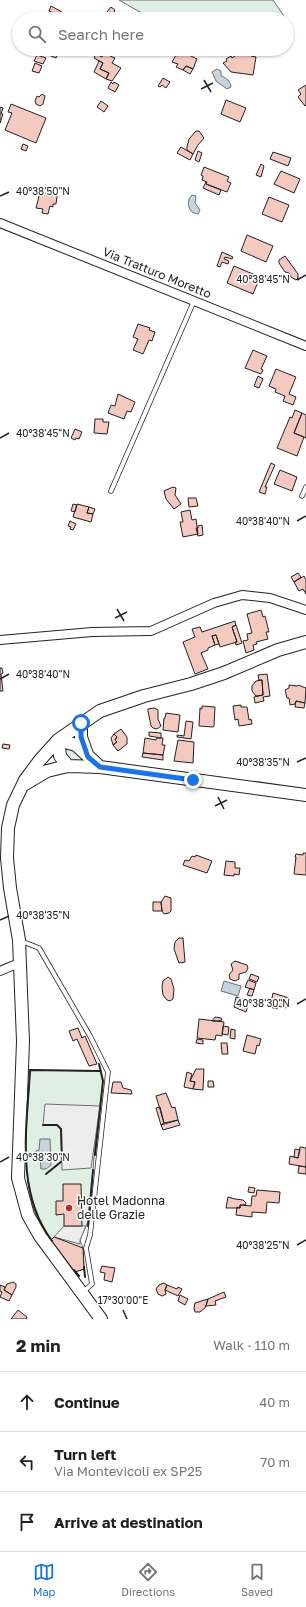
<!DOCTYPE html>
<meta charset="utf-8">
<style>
:root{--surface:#fff;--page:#f2f2f2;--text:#202124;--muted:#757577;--line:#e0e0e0;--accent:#1a73e8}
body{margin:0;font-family:"Golos Text",sans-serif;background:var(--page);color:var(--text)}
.stop{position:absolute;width:12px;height:12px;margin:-9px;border:3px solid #1a73e8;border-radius:50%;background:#fff}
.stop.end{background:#1a73e8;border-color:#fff;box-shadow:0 1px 4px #0008}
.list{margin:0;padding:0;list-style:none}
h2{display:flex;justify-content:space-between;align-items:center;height:52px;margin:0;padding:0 16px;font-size:17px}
h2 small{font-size:13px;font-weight:400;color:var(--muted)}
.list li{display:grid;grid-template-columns:26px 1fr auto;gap:12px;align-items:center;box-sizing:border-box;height:60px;padding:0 16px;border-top:1px solid var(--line)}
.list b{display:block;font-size:15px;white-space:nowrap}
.list p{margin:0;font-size:13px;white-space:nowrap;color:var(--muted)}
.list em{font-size:13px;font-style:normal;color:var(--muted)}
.icon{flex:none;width:22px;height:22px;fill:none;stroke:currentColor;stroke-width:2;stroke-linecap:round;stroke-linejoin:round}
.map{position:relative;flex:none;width:306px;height:1319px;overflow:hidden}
.search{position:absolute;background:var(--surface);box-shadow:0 1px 3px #0004;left:12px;right:12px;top:12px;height:44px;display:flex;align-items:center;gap:10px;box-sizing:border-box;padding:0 14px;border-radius:22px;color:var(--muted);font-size:15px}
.sheet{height:232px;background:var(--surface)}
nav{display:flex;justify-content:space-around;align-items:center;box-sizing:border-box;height:56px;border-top:1px solid var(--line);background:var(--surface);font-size:11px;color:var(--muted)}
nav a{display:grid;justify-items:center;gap:2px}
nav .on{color:var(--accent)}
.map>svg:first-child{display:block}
.green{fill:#e0efe3;stroke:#6f6f6f}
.parking{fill:#ededed;stroke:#6f6f6f}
.water{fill:#c7d3dd;stroke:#6f6f6f}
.building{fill:#f3c9c0;stroke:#222}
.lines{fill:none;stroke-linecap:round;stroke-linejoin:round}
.lane-casing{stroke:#222;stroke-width:5.5}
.street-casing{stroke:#222;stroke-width:10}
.secondary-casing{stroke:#222;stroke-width:14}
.lane{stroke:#fff;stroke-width:4}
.street{stroke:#fff;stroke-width:8}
.secondary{stroke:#fff;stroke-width:12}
.wall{stroke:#222;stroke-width:2}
.route{stroke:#1a73e8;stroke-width:5}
.ticks{fill:none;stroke:#222;stroke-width:1.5}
.poi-dot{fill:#c62828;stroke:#fff;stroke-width:1.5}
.labels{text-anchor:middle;stroke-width:3;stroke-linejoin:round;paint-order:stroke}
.street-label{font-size:12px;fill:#222;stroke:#fff}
.poi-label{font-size:12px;fill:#222;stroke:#fff;text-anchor:start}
.ticks-label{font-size:10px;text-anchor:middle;fill:#222;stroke:#fff;stroke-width:3;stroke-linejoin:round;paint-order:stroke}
</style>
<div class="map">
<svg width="306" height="1319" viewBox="0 0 306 1319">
<rect width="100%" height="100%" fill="#fff"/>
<path class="green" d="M119,0H273L286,19H152Z
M65,746L77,752L88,763L72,762L60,748Z
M30,1070L101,1071L103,1081L95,1145L89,1219L80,1240L83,1248L84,1269L75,1272C64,1258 51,1244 42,1228C17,1180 28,1122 30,1070Z"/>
<path class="parking" d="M45,1104L100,1106L91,1168L62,1170L61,1129L57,1125H43Z
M64,1226H86L80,1240V1244L54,1237Z"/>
<path class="water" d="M217,69L221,71V76C226,77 231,82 231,87L227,89L216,81L212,72Z
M192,195L196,196L195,203L200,210L198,214C190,213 187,207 189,199Z
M224,981L241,986L238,996L221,991Z
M40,1139H50L51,1165L46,1169H41L40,1158H36V1151L39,1150Z"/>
<path class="building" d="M51,6L62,12L59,16L49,11Z
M111,7L115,10L114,12L116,13L113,17L107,12Z
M42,49H60L56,58L41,52Z
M105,50L112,53L110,56L115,58L112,63L121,68L112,81L106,79L109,73L100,69L103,63L94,58L96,54L102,57Z
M181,51L197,59L193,69L186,66L183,70L176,67L178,64L172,62L176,55L178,56Z
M239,51L251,53V56L256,57L253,75L231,72L223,63L227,61L226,59L231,56L232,58L239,53Z
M37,55L46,58L43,64L34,61Z
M99,61L103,63L100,69L109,73L106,79L94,72Z
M35,63L42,66L39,73L32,71Z
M186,66L193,69L190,74L183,70Z
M163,78L170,82L166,88L162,85L160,87L158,86Z
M111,82L113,84L114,82L119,85L115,92L108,88Z
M306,85V105L305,106L298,97L301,94L298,90Z
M42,94L45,96L43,104L40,106L36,104L35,101L37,96L39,97Z
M226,100L246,108L240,122L221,114Z
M101,101L108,106L104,112L97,107Z
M11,104L46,118L36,143L5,130L12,113L8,112Z
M0,107L3,108L1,114H3L0,123Z
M196,131H199L204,138L198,145L193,154L187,150V147L189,139Z
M23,144L28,146L26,151L21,149Z
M181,147L193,154L190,160L177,153Z
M198,151L202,153L199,162L195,160Z
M273,152L291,158L288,166L270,159Z
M261,164L264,166L261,177L256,175Z
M204,167L229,177L227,181L231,183L227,192L206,184L207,182L202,180L203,176L201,175Z
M281,171L300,179L294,193L274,184Z
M206,182V184L221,190L219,195L203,188Z
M40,192L57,196L56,204H53V207L50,206L48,214L42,213L43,209L36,208Z
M269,197L289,205L282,222L262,214Z
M247,235L273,246L266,262L241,251Z
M222,252L233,257L232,259L225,257L224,259L229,261L228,264L222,262L220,267L217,266Z
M285,256L298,274V278L296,280L291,277L289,273L285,272L279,263V260Z
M234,266L260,277L253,294L227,283Z
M138,324L150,328L149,330L155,332L152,341L149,340L143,354L133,350L138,339L133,337Z
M253,350L267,356L261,369L263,370L261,374L245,368Z
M276,369L296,377L289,394L296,397L293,405L283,401L285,396L275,392L276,389L269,386Z
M258,376L263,379L259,388L254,386Z
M118,394L135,402L131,412L127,411L124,419L108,413L111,405L115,406Z
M295,410L302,413L294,433L304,437L297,456L277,448L290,417L292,418Z
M302,413L306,415V438L294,433Z
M95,419H103V422H109L107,434L94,433Z
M75,429L82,432L79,439L76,438L75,440L71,438Z
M271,463L275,465L265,487H267L265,494L259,492Z
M280,470L297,477L292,491L274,484Z
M173,487L176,488L175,495L181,504L174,509L166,499L164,491Z
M188,498H196L198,506L189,507Z
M73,504L77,505L75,512L71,511Z
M77,504L89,507L87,513L93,514L91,522L73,517Z
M89,507L95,509L93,514L87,513Z
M190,510L192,520L196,519L198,534L183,537L180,522H183L181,512Z
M70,521L76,524L73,530L70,529L71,527L68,526Z
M202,525L203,535L198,536L196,528H198V526Z
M298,573L301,577L294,582L291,577Z
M304,576L306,580V594L303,589L299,591L294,582Z
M261,610L263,617L265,616L269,632H266L268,639L256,642L257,644L253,645L254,650L246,653L243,641L248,640L247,634L252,633L247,614Z
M235,621L236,625L232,627L237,642L220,647L216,635L212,636L215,645L208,648V650L201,653L208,669L195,674L183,642L195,637L192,629L200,627L202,632Z
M236,625L242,643L236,645L235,642H237L232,627Z
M216,635L219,644L215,645L212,636Z
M0,668H2L3,673L1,674L3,691H0Z
M267,674L270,696L263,697L264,701L255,703L254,697L263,695L262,680H259L258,675Z
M262,680L263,695L256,696L252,691V686L256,681Z
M289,685L297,686L298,685L306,688L305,703L296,701L295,704L290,705L289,698H287L285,690L289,688Z
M296,701L305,703L304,708L295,707Z
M241,705V707H247L249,720L251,719L252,724L239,726L238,719L235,720L233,706Z
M202,706L215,707L214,726L213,727L199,726L200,708L202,709Z
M154,708L158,710V719L161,726L157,729L153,728L151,726L148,711V709Z
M166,713L180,715L178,732L163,730L164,718H165Z
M186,721L193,722L191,739L177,737V735L184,736Z
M121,729L127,737V744L118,751L113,745L117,742L115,740L117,737L114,734Z
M149,732L161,733V738L149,736Z
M114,734L117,737L115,740L117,742L113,745L111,738Z
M145,738L156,740L157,738H163L162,745H165L163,755L143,753Z
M178,740L194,742L193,763L174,761Z
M3,744L10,745L9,749L2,748Z
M143,753L163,755V760L142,757Z
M303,853H306V875L294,874L296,857H295L296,854L303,855Z
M196,855L212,861L207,873L183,865L185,860L189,861L192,856L195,857Z
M226,861L235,862V868H240L239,875L234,874V876L224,875Z
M165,896L171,898V911L169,913L164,914L162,911L161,902Z
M153,902H161L162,911H153Z
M179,938H183L185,962L179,963L174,949L175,942Z
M235,961L247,965L248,968L246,972L239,974V979L235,981L230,979L229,975L233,970L231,964Z
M251,974L259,977L257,982L249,979Z
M168,977L171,979L174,989L173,999L170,1001L167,1000L163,995L162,987L163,981Z
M248,980L256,983L254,990L245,987Z
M250,988L254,990L252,996L247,995Z
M273,993L289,998L286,1008L278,1006L277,1009L270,1007Z
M236,997L249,1001L246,1012L234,1007Z
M215,1017L221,1018L222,1020L218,1021H212Z
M199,1019L224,1022L222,1036L216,1035L215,1040L197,1038Z
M223,1026L229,1027L228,1035L222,1034Z
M78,1028L82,1038L85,1036L97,1064L89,1066L77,1039L73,1041L69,1031Z
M231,1029L235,1030V1039L230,1038Z
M247,1035L261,1039L259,1046L257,1045L255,1054L243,1051Z
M197,1039L203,1040V1044L196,1043Z
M221,1043H227L228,1054H222Z
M196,1069H204L203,1090L193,1089L195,1082L190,1081Z
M187,1072L192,1074L190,1081L195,1082L193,1089L184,1087Z
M208,1081H213L214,1087H208Z
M113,1082H121L123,1088L131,1090L132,1094L111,1093Z
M166,1093L172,1108L175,1107L178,1120L164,1123L156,1096Z
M160,1107L164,1123L161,1125L156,1108Z
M178,1120L180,1125L163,1130L161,1125Z
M300,1147L306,1148V1167L289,1164L290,1156L298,1158Z
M295,1149L300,1150L298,1158L294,1157Z
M299,1166L306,1167V1174L298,1173Z
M63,1184H81L82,1226H64V1214L56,1215V1201H63Z
M249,1187L255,1188L254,1193L248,1192Z
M257,1190L280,1192L279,1203L267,1202L266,1213L252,1212V1217L236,1215L237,1207L240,1208V1205L251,1206L252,1196H256Z
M228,1197L235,1199L243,1200L246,1203L245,1205H240V1208H226Z
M54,1237L83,1248L84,1269L75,1272L51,1240Z
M102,1266L115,1268L112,1282L104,1280L105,1273L100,1272Z
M13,1282L16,1284V1287L12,1295L4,1290L7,1284Z
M164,1283L167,1285L165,1290L166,1294L162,1296L158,1294L156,1289L159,1285Z
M0,1285L5,1287L4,1290L12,1295L9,1301L0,1297L2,1292L0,1291Z
M167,1285L177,1289L178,1287L182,1289L178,1296L165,1290Z
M224,1292L226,1297L215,1301L216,1305L206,1306L208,1299Z
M180,1295L188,1299L185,1305L178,1301Z
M208,1299L205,1308L200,1312H195L194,1308L195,1303Z
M18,1310L27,1317L26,1319H11Z"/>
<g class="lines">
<defs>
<path id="lane" d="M111,491L194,301
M302,496L306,487
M21,941L39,948L90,1036L108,1072L90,1235L86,1248L92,1284L83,1292"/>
<path id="street" d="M0,223L306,346
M0,640L92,632L151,631L214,603L242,595L270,598L306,610
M0,971L19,963"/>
<path id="secondary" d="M81,723V737L87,754
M58,740L76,745L100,767
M58,740L60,756L68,766
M25,784L47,771L68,766L100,767L306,795
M101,1319L40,1236L28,1215L18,1178L23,1041L19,940L10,888L7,858L8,828L13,805L25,780L40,760L58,740L100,711L144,696L191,684L224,673L278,650L306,642"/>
</defs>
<use href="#lane" class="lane-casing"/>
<use href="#street" class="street-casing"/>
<use href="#secondary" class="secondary-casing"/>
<use href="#lane" class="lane"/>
<use href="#street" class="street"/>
<use href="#secondary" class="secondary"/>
<path class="wall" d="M43,1125H57L61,1129L62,1161L46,1174
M95,1155L103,1081L99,1064
M88,1226L93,1170
M52,1241C15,1191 27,1127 30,1070L101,1071
M84,1267L85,1277
M74,1270L79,1276"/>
</g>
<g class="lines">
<path class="route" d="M81,723V737L88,757L100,767L193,780"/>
</g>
<path class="ticks" d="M204,80L211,92M201,89L213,83M0,196L9,192M297,280L306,275M0,438L9,433M297,521L306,516M117,609L124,621M115,618L127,612M0,679L9,674M297,762L306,758M218,797L224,809M215,806L227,800M0,920L9,916M297,1004L306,999M0,1162L9,1157M297,1245L306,1240M123,1310L127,1319"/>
<circle class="poi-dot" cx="69" cy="1208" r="4"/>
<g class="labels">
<g class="street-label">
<text transform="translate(157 273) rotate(22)" y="4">Via Tratturo Moretto</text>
</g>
<g class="poi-label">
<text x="77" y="1205">Hotel Madonna<tspan x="77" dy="14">delle Grazie</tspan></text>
</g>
</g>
<g class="ticks-label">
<text x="43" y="195">40°38'50"N</text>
<text x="263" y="283">40°38'45"N</text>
<text x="43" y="437">40°38'45"N</text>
<text x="263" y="525">40°38'40"N</text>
<text x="43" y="678">40°38'40"N</text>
<text x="263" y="766">40°38'35"N</text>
<text x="43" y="919">40°38'35"N</text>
<text x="263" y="1007">40°38'30"N</text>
<text x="43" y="1161">40°38'30"N</text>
<text x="263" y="1249">40°38'25"N</text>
<text x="123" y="1304">17°30'00"E</text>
</g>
</svg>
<div class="stop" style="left:81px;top:723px"></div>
<div class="stop end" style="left:193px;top:780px"></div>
<div class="search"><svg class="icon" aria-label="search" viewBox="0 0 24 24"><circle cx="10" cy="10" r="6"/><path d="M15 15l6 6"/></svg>Search here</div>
</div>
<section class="sheet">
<h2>2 min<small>Walk · 110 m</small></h2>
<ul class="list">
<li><svg class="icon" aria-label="ahead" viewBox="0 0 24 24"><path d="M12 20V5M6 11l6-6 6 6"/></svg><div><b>Continue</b></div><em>40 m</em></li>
<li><svg class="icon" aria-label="left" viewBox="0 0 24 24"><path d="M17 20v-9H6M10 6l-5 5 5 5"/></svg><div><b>Turn left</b><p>Via Montevicoli ex SP25</p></div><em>70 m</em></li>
<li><svg class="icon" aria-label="arrive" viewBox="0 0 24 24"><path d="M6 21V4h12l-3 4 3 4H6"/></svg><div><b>Arrive at destination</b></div></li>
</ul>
</section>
<nav>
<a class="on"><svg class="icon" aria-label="map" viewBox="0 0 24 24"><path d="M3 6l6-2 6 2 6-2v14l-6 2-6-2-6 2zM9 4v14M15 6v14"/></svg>Map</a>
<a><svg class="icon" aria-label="directions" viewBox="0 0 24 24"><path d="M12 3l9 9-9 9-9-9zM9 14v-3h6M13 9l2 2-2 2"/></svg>Directions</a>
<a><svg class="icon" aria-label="saved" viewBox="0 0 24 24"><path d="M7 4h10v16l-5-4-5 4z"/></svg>Saved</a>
</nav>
